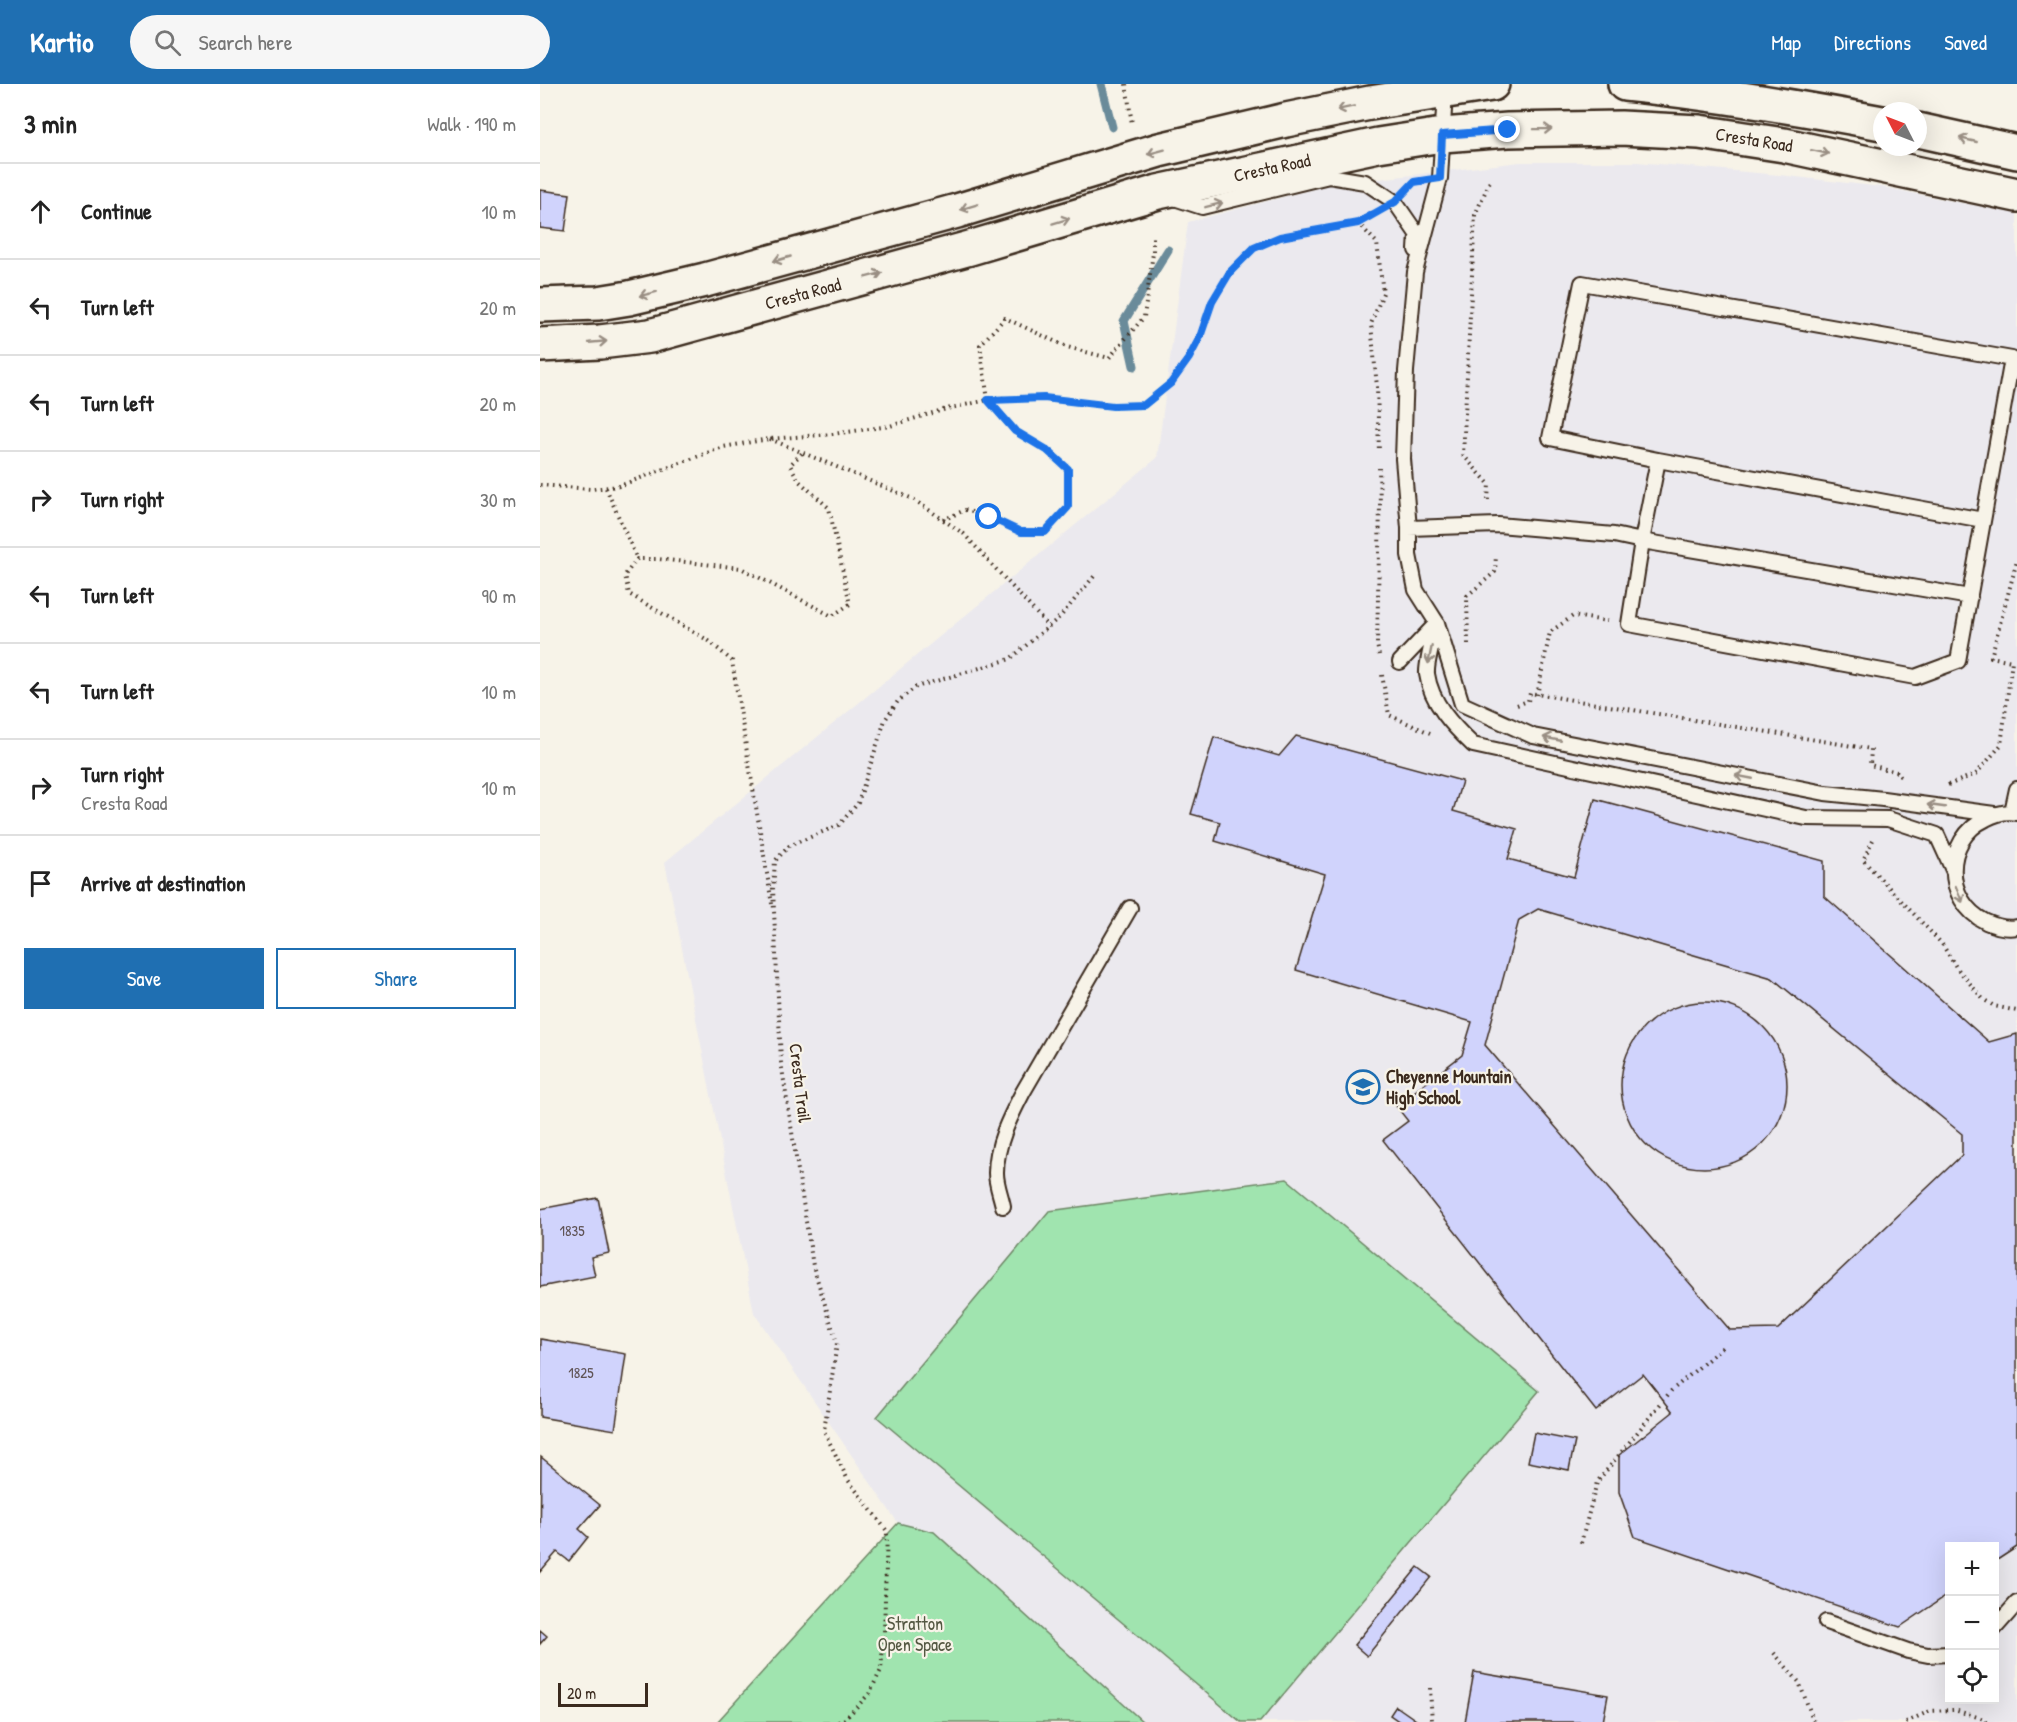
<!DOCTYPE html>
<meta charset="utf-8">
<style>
:root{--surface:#fff;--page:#f6f6f6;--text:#222;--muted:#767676;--line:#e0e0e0;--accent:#1f6fb2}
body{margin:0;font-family:"Patrick Hand",sans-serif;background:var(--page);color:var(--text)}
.controls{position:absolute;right:18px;bottom:18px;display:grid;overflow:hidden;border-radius:0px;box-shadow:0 6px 24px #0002}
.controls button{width:54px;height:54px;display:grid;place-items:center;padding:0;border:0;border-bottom:2px solid var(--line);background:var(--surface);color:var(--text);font:30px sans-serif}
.compass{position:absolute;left:1333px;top:18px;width:54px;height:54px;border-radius:50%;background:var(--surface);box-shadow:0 6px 24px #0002;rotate:312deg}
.scale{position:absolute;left:18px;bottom:15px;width:90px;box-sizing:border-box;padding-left:6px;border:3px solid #3b2a1e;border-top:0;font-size:16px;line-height:21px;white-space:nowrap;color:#3b2a1e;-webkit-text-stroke:4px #f7f3e8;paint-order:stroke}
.stop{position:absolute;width:18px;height:18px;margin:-14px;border:4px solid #1a73e8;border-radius:50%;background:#fff}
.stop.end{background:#1a73e8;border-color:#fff;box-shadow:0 2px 6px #0008}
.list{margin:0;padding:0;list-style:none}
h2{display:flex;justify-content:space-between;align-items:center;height:78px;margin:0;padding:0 24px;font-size:26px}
h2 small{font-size:20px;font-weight:400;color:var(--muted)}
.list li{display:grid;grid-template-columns:39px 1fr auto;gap:18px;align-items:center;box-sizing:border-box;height:96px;padding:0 24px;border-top:2px solid var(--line)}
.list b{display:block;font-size:22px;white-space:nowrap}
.list p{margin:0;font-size:20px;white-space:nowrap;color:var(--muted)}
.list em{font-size:20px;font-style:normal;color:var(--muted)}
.actions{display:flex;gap:12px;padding:18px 24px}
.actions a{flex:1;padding:14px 0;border:2px solid var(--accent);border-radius:0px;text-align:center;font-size:21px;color:var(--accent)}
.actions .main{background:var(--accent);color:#fff}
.icon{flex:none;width:33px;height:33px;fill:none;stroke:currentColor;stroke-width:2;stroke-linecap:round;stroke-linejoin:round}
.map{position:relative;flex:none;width:1477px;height:1638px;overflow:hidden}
header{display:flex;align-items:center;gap:36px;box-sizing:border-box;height:84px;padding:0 30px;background:var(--accent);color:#fff}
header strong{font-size:28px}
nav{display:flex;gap:33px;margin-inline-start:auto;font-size:21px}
.search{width:420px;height:54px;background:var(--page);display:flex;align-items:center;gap:15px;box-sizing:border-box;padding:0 21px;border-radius:33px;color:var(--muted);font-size:22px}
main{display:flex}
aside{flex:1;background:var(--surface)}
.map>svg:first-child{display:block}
.built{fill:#ebe9ee;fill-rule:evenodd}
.green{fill:#a0e4af;stroke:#6e8766;stroke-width:1.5}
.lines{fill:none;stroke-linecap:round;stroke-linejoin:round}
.stream{stroke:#6b8b9a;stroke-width:9}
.building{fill:#d0d3fc;stroke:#3b2a1e;stroke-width:1.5;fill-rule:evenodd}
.service-casing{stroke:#3b2a1e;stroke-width:18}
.secondary-casing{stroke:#3b2a1e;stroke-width:38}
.path{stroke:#3b2a1e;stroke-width:4;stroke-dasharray:1.5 4.5;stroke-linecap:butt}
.service{stroke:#f7f3e8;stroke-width:14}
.secondary{stroke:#f7f3e8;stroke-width:33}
.oneway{stroke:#998e83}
.route{stroke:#1a73e8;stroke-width:8}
.labels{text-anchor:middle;stroke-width:4.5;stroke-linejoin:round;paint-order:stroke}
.number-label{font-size:15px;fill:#605456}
.street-label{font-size:18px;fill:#3b2a1e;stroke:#f7f3e8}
.poi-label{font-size:18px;font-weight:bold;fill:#3b2a1e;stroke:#f7f3e8;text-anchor:start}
.park-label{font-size:18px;fill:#545842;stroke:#f7f3e8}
</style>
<header>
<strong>Kartio</strong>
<div class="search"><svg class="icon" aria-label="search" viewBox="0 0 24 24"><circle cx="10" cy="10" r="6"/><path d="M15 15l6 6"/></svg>Search here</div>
<nav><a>Map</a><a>Directions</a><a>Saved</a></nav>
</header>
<main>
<aside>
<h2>3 min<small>Walk · 190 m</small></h2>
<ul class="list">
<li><svg class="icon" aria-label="ahead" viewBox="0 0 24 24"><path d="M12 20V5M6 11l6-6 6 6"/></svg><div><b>Continue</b></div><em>10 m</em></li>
<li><svg class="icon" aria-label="left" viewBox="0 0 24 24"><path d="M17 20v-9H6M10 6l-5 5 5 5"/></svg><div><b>Turn left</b></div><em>20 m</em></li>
<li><svg class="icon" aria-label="left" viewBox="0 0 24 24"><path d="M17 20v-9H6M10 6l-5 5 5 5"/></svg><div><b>Turn left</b></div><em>20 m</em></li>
<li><svg class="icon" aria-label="right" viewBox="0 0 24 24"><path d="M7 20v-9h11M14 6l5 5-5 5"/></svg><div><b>Turn right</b></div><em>30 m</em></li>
<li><svg class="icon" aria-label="left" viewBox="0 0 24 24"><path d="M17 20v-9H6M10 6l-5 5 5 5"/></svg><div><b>Turn left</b></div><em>90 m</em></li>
<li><svg class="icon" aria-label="left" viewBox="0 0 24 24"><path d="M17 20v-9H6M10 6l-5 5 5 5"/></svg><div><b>Turn left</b></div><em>10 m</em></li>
<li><svg class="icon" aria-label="right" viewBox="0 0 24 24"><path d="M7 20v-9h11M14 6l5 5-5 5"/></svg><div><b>Turn right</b><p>Cresta Road</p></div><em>10 m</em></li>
<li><svg class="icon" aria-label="arrive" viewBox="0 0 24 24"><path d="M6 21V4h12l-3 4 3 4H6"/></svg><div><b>Arrive at destination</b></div></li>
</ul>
<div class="actions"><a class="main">Save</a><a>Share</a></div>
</aside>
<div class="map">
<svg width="1477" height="1638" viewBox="0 0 1477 1638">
<rect width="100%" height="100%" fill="#f7f3e8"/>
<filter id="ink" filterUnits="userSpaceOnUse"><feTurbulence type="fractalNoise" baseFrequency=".0167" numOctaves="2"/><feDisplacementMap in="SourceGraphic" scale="12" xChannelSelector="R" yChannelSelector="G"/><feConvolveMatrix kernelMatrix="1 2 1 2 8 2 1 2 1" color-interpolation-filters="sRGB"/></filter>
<g filter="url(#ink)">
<path class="built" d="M980,78H1097L1239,91L1342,103L1477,130V1638H603L394,1448L358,1439L214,1229L125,778L617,374L648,138L789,101ZM1410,1462H1454V1616H1410Z"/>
<path class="green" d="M747,1095L999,1307L720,1638H701L337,1333L509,1127Z
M358,1439L394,1448L603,1638H177Z"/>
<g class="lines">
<path class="stream" d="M561,0L572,43
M594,282L584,237L628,166"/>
</g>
<path class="building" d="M0,106L30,110L25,147L0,144Z
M756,652L922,697L913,727L977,745L968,775L1034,793L1055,715L1284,777V812L1449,958L1477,950V1463L1454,1478V1462H1410V1509L1360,1543L1095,1453L1079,1408V1371L1133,1328L1103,1290L1056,1327L843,1056L868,1037L856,1022L922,971L932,938L756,886L785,790L675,757L680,738L651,730L674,653L739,672ZM998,825L1232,894L1422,1050V1071L1238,1245L1190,1246L945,961L979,836Z
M1081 1001a83 83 0 1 1 166 0a83 83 0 1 1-166 0Z
M58,1114L69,1169L51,1173L55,1192L0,1203V1125Z
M1,1255L86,1270L75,1346L0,1333Z
M994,1349L1035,1357L1029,1386L988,1378Z
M1,1373L60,1421L39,1445L48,1453L29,1477L17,1468L0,1488Z
M878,1483L891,1493L827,1572L814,1561Z
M0,1546L7,1552L0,1560Z
M934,1588L1068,1611L1063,1638H925Z
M856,1622L876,1636L875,1638H860L850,1631Z"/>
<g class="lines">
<defs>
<path id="service" d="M631,113L662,123L789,92L825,98L855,118L877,150L876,166
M1118,376L1443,436
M869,444L958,441L1074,451L1102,457L1089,540L1375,593L1418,577L1472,275L1042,199L1010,354L1118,376L1102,457L1430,513
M860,578L897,539L876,506L869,471V444L863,375L866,287L875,188L900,94L905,8
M1472,728L1477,705
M1477,729C1467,727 1455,730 1446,735C1403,755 1403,817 1446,838C1455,842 1467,845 1477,843
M1413,786L1397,751L1348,735L1266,734L933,661C913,642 891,619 887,590C886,580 894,551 897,539L922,620L993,652L1285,709L1343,715L1454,730
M463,1122C461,1112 456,1100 456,1089C456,1060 470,1033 483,1008L590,824
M1286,1538L1368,1567L1388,1571L1410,1570
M1454,1545L1477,1519"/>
<path id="secondary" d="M1085,0C1172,9 1257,23 1342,39
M1378,46L1477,68
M0,221L58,219L89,214L165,196L417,127L619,66L746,36L830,19L952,0
M0,261L60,258L110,252L430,164L618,108L838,61L902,51L968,46L1081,44L1159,48L1244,61L1477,111"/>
</defs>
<use href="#service" class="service-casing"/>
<use href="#secondary" class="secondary-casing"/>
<path class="path" d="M586,0L592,40
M818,139L837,159L843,209L831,240L837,303L839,368
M230,355L373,415L424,450L509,543
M0,401L51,405L79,402L183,363L229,355L293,350L350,342L406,325L448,316L504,314L573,322L604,321L631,299L649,274L660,253L672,218L690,188L714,164L740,153L818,139L833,130
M66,404L97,475
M948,416L949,400L923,371L935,131L950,97
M403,436L425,426L449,433L481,448H505L528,423V385L507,366L475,347L448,316L440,261L465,234L527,263L569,274L604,233L613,169V150
M928,560L927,512L955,488L956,471
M839,571L837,560L840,421L839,384
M842,591L849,631L890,649
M997,611L1010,548L1033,532L1067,537
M977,621L988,617L990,609L1331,665L1330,681L1357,688L1362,695
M1408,701L1436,690L1461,661L1472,577L1451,573L1477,477
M1333,756L1323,776L1402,860L1416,883L1443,915L1454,922L1477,927
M232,820L192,577L169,557L89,510L85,491L97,475H118L201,484L292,532L310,520L289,424L259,397L250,381L262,369
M1041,1459L1057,1398L1131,1307L1184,1262
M1234,1569L1259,1598L1274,1638
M890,1604L892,1638
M298,1638L305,1635L329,1610L341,1586L344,1549L347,1447L308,1396L284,1347L297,1259L273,1182L241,978L233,805L235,777L249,762L299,741L318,719L345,636L358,617L376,603L470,575L521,532L556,490
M1366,1638L1390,1627L1414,1626L1444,1635L1446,1638"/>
<use href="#service" class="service"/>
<use href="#secondary" class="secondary"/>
</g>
<defs><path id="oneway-shaft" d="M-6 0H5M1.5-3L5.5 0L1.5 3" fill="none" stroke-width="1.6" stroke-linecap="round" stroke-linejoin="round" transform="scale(1.5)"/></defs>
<g class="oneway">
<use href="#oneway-shaft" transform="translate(806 24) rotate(168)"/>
<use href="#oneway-shaft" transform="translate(1003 45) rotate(-1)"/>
<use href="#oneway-shaft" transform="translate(1428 56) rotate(-167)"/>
<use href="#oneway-shaft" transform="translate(616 68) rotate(165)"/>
<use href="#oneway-shaft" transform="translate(1280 68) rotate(12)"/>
<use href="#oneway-shaft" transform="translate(674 121) rotate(-14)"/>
<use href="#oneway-shaft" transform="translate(429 123) rotate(163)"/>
<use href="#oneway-shaft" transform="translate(521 137) rotate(-17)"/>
<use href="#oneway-shaft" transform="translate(242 175) rotate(164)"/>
<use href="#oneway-shaft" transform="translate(334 191) rotate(-15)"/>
<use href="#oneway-shaft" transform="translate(108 210) rotate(166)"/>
<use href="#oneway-shaft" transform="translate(58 258) rotate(-5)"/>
<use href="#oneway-shaft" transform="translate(890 571) rotate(101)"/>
<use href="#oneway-shaft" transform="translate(1012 655) rotate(-169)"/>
<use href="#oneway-shaft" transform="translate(1204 693) rotate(-169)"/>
<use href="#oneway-shaft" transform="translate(1396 722) rotate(-172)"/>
<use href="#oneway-shaft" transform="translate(1419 810) rotate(67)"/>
</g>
</g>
<g class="lines" filter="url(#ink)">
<path class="route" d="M449,433L481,448H505L528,423V385L507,366L475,347L448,316L504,314L573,322L604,321L631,299L649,274L660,253L672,218L690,188L714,164L740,153L818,139L855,118L874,98L900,94L902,51L968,46"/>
</g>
<defs>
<symbol id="school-ring" viewBox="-11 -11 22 22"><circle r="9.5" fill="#f7f3e8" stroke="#1f6fb2" stroke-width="1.5"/><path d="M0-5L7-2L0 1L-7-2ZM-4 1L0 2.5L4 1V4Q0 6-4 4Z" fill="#1f6fb2"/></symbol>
</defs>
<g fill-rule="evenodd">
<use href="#school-ring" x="804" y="984" width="38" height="38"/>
</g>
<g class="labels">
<g class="number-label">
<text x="32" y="1152">1835</text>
<text x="41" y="1294">1825</text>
</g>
<g class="street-label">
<text transform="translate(1214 56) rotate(9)" y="6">Cresta Road</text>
<text transform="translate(732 84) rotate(-12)" y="6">Cresta Road</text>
<text transform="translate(263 210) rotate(-15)" y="6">Cresta Road</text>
<text transform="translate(260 999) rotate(83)" y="6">Cresta Trail</text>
</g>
<g class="poi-label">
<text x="846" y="999">Cheyenne Mountain<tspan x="846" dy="21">High School</tspan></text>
</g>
<g class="park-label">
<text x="375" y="1546">Stratton<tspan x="375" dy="21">Open Space</tspan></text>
</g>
</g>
</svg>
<div class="controls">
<button>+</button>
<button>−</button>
<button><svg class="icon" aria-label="locate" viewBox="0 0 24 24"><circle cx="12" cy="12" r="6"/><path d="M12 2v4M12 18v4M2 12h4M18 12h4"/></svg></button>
</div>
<svg class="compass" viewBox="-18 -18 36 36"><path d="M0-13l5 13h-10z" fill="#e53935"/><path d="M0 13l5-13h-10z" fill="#767676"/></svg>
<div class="scale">20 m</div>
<div class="stop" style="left:449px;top:433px"></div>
<div class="stop end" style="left:968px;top:46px"></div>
</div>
</main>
